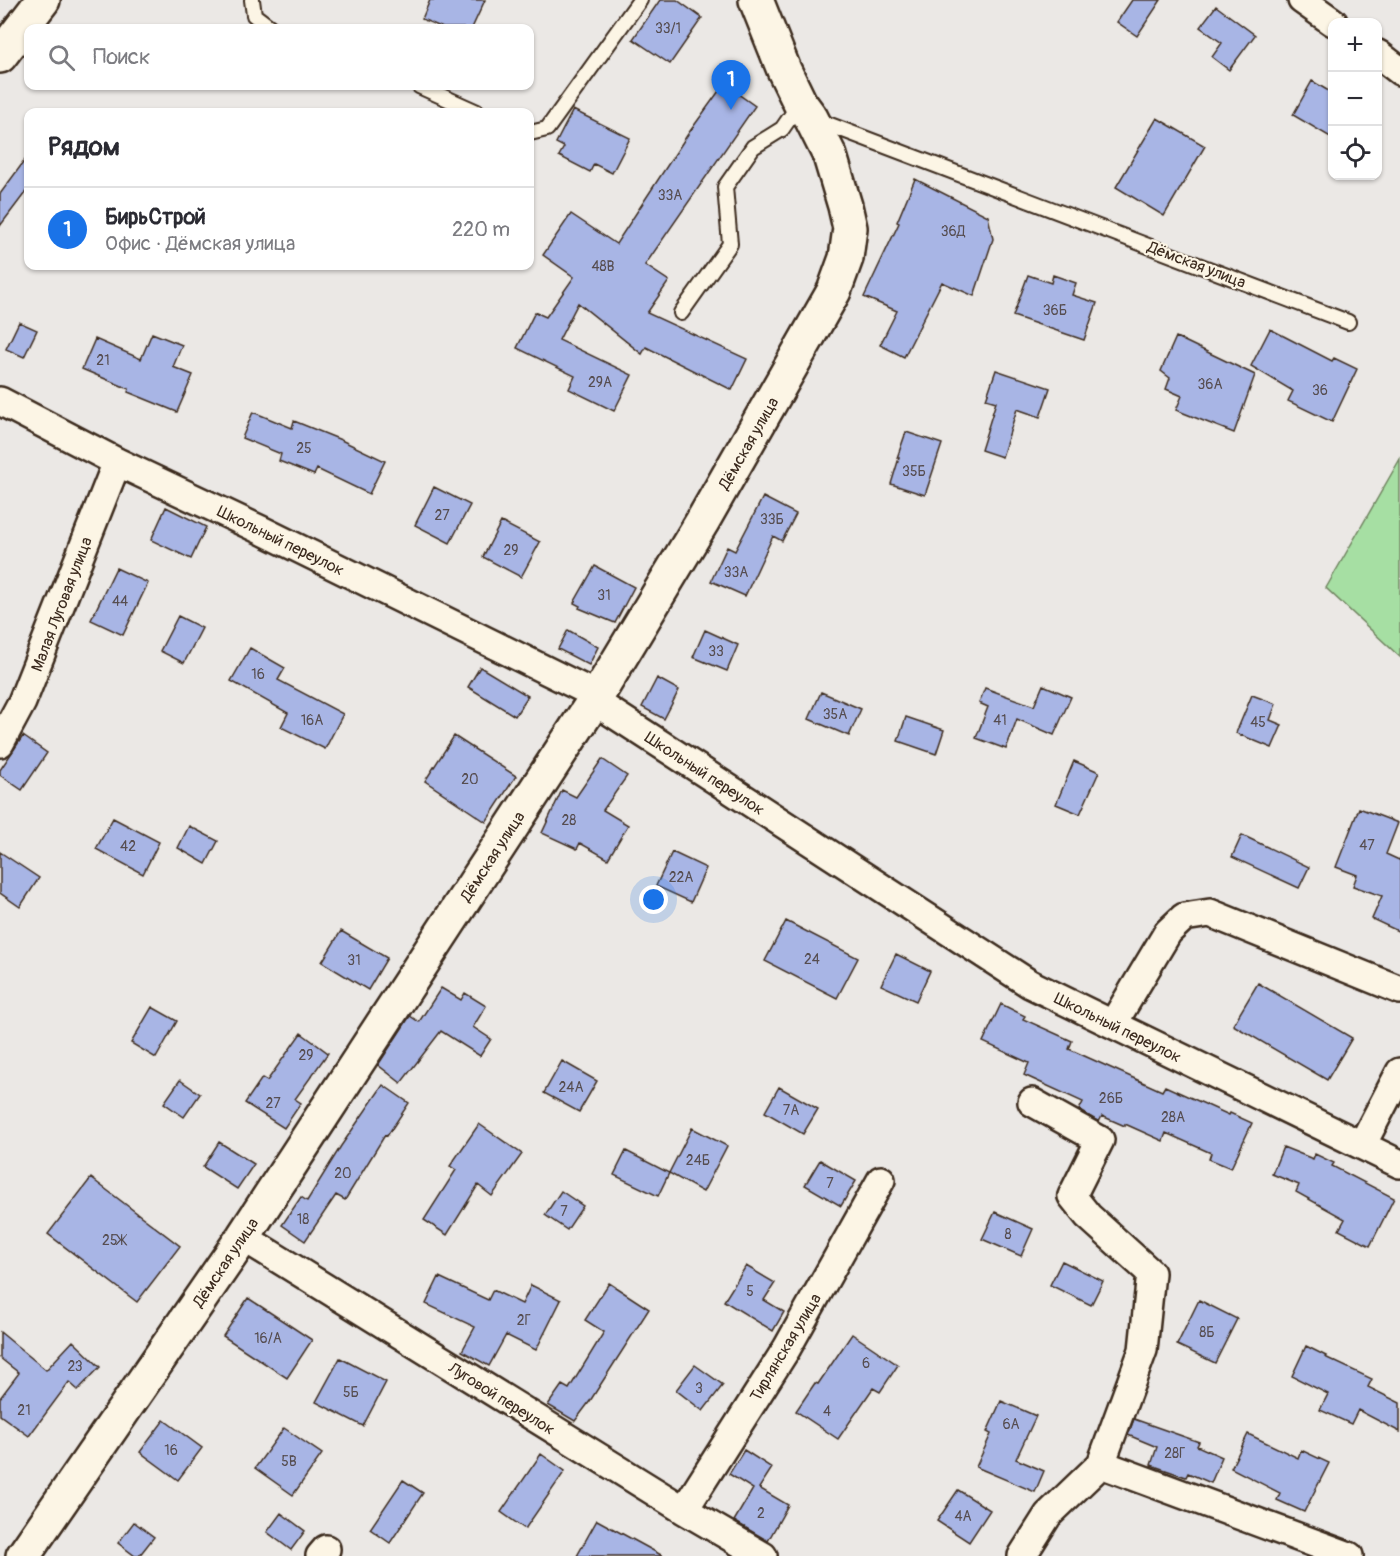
<!DOCTYPE html>
<html lang="ru">
<meta charset="utf-8">
<style>
:root{--surface:#fff;--page:#f7f7f7;--text:#2b2b33;--muted:#7c7c81;--line:#e1e1e2;--accent:#1a73e8}
body{margin:0;font-family:Pangolin,sans-serif;background:var(--page);color:var(--text)}
.controls{position:absolute;right:18px;top:18px;display:grid;overflow:hidden;border-radius:12px;box-shadow:0 2px 4px #0004}
.controls button{width:54px;height:54px;display:grid;place-items:center;padding:0;border:0;border-bottom:2px solid var(--line);background:var(--surface);color:var(--text);font:30px sans-serif}
.you{position:absolute;left:654px;top:900px;width:21px;height:21px;margin:-15px;border:4px solid #fff;border-radius:50%;background:#1a73e8;box-shadow:0 0 0 9px #1a73e833}
.badge{display:grid;place-items:center;width:39px;height:39px;border-radius:50%;background:var(--accent);color:#fff;font-size:20px;font-weight:700}
.pin{position:absolute;translate:-50% -50px;filter:drop-shadow(0 2px 3px #0008)}
.pin::after{content:'';position:absolute;top:32px;width:21px;height:18px;background:inherit;clip-path:polygon(0 0,100% 0,50% 100%)}
.list{margin:0;padding:0;list-style:none}
h2{display:flex;justify-content:space-between;align-items:center;height:78px;margin:0;padding:0 24px;font-size:26px}
h2 small{font-size:20px;font-weight:400;color:var(--muted)}
.list li{display:grid;grid-template-columns:39px 1fr auto;gap:18px;align-items:center;box-sizing:border-box;height:84px;padding:0 24px;border-top:2px solid var(--line)}
.list b{display:block;font-size:22px;white-space:nowrap}
.list p{margin:0;font-size:20px;white-space:nowrap;color:var(--muted)}
.list em{font-size:20px;font-style:normal;color:var(--muted)}
.icon{flex:none;width:33px;height:33px;fill:none;stroke:currentColor;stroke-width:2;stroke-linecap:round;stroke-linejoin:round}
.map{position:relative;flex:none;width:1400px;height:1556px;overflow:hidden}
.search{position:absolute;background:var(--surface);box-shadow:0 2px 4px #0004;left:24px;top:24px;width:510px;height:66px;display:flex;align-items:center;gap:15px;box-sizing:border-box;padding:0 21px;border-radius:12px;color:var(--muted);font-size:22px}
.panel{position:absolute;background:var(--surface);box-shadow:0 2px 4px #0004;left:24px;top:108px;width:510px;height:162px;border-radius:12px}
.map>svg:first-child{display:block}
.green{fill:#a6dfa3;stroke:#708460;stroke-width:1.5}
.building{fill:#a8b5e5;stroke:#3b2a1e;stroke-width:1.5}
.lines{fill:none;stroke-linecap:round;stroke-linejoin:round}
.service-casing{stroke:#3b2a1e;stroke-width:18}
.minor-casing{stroke:#3b2a1e;stroke-width:32}
.tertiary-casing{stroke:#3b2a1e;stroke-width:38}
.primary-casing{stroke:#3b2a1e;stroke-width:38}
.service{stroke:#fcf5e5;stroke-width:14}
.minor{stroke:#fcf5e5;stroke-width:27}
.tertiary{stroke:#fcf5e5;stroke-width:33}
.primary{stroke:#fcf5e5;stroke-width:33}
.labels{text-anchor:middle;stroke-width:4.5;stroke-linejoin:round;paint-order:stroke}
.number-label{font-size:14px;fill:#564d50}
.street-label{font-size:16px;fill:#3b2a1e;stroke:#fcf5e5}
</style>
<div class="map">
<svg width="1400" height="1556" viewBox="0 0 1400 1556">
<rect width="100%" height="100%" fill="#ebe8e5"/>
<filter id="ink" filterUnits="userSpaceOnUse"><feTurbulence type="fractalNoise" baseFrequency=".0167" numOctaves="2"/><feDisplacementMap in="SourceGraphic" scale="12" xChannelSelector="R" yChannelSelector="G"/><feConvolveMatrix kernelMatrix="1 2 1 2 8 2 1 2 1" color-interpolation-filters="sRGB"/></filter>
<g filter="url(#ink)">
<path class="green" d="M1400,459V657L1326,588Z"/>
<path class="building" d="M430,0H485L472,28H443L422,19Z
M660,0H677L702,18L670,64L633,39Z
M1132,0H1161L1137,36L1117,22Z
M1216,6L1255,35L1229,70L1212,57L1222,43L1200,27Z
M1312,81L1332,93V138L1293,115Z
M724,84L755,106L645,265L669,281L647,313L747,359L732,390L646,347L642,354L578,303L559,340L632,375L614,411L569,389L575,376L517,348L535,312L546,317L574,277L543,255L571,214L616,244L688,134Z
M573,110L630,138L612,173L594,164L590,172L559,156L564,147L556,143Z
M1157,118L1205,146L1164,216L1116,187Z
M28,156V189L0,226V194Z
M915,179L988,216L993,239L974,296L942,282L904,357L880,345L897,311L864,297L899,223L897,222Z
M1028,275L1051,283L1053,275L1076,283L1072,295L1097,303L1084,340L1013,316Z
M19,322L37,330L24,357L6,349Z
M1270,329L1332,361L1334,358L1357,369L1332,422L1288,401L1293,391L1251,366Z
M152,333L182,345L173,367L193,375L177,412L128,392L129,389L82,369L95,339L141,359Z
M1176,337L1255,375L1234,433L1176,410L1182,396L1166,389L1170,378L1161,371Z
M996,370L1050,388L1040,417L1017,409L1002,457L981,450L996,402L986,399Z
M253,412L292,428L294,421L341,440L385,461L369,494L317,469L314,475L279,461L281,454L242,438Z
M906,432L942,444L925,495L891,484L899,458H897Z
M434,487L470,505L450,543L415,525Z
M763,497L796,514L782,541L773,536L745,596L711,581L727,547L735,551Z
M166,507L206,527L191,559L151,540Z
M501,522L540,542L521,577L483,557Z
M595,566L634,587L615,623L579,608L580,606L574,603Z
M116,568L148,583L123,635L91,620Z
M178,616L202,628L184,663L160,651Z
M568,630L598,647L589,665L558,649Z
M705,630L738,645L727,671L693,657Z
M250,648L285,668L278,680L343,714L325,749L281,727L288,713L231,681Z
M480,667L528,696L515,716L468,687Z
M657,678L679,690L664,719L642,707Z
M1043,685L1071,697L1054,735L1017,719L1006,749L976,738L988,707L979,703L985,688L1034,706Z
M821,692L861,709L849,736L809,719Z
M1252,695L1276,704L1270,720L1282,725L1272,748L1236,733Z
M906,717L944,730L936,754L898,741Z
M23,736L47,753L22,790L0,775V770Z
M454,736L516,776L486,822L425,781Z
M602,759L627,776L603,810L628,825L608,859L580,843L577,849L542,833L562,790L576,797Z
M1074,761L1099,772L1080,814L1056,804Z
M1359,808L1398,823L1386,854L1399,860L1400,858V932L1372,919L1382,896L1353,886L1357,875L1336,867Z
M113,818L159,842L143,874L96,849Z
M189,826L218,841L206,864L178,848Z
M1242,835L1309,867L1299,888L1232,857Z
M0,852L39,878L20,907L0,893Z
M672,852L706,868L691,902L656,886Z
M786,921L858,958L837,998L765,961Z
M341,931L387,958L368,990L322,962Z
M896,954L930,971L916,1001L881,985Z
M1258,983L1352,1038L1327,1080L1233,1025Z
M441,988L461,1000L465,993L486,1006L473,1027L491,1039L480,1056L441,1031L401,1083L378,1065L410,1016L419,1022Z
M1001,1004L1025,1016L1023,1019L1072,1041L1069,1049L1162,1091L1165,1086L1229,1115L1230,1113L1252,1123L1231,1168L1209,1159L1211,1153L1166,1133L1163,1141L1125,1124V1126L1102,1116L1099,1122L1079,1110L1083,1102L1024,1075L1029,1063L983,1042Z
M152,1007L177,1021L156,1058L131,1043Z
M301,1033L328,1053L295,1099L301,1103L284,1128L245,1103L262,1078L267,1081Z
M562,1061L597,1081L579,1112L544,1093Z
M180,1080L200,1094L184,1117L164,1103Z
M383,1085L409,1103L387,1136L385,1135L345,1200L336,1195L305,1241L282,1225L301,1197L307,1201L341,1146Z
M779,1087L818,1109L803,1134L765,1112Z
M479,1124L522,1154L492,1196L478,1185L447,1235L424,1220L456,1170L450,1166Z
M692,1128L727,1146L703,1192L669,1173Z
M219,1142L254,1164L237,1189L203,1167Z
M1283,1147L1313,1159L1315,1154L1334,1163L1332,1166L1394,1198L1370,1246L1339,1230L1345,1219L1296,1192L1299,1185L1272,1174Z
M626,1151L669,1173L658,1196L614,1175Z
M820,1160L856,1181L841,1206L805,1185Z
M91,1178L180,1246L137,1302L48,1234Z
M561,1191L583,1206L567,1230L545,1215Z
M995,1212L1033,1229L1021,1256L982,1239Z
M1062,1261L1103,1281L1091,1305L1050,1285Z
M746,1266L775,1283L764,1300L784,1312L773,1331L724,1301Z
M439,1277L488,1300L493,1290L522,1304L531,1285L561,1300L536,1350L506,1335L489,1366L462,1351L475,1327L426,1304Z
M609,1283L649,1309L590,1401L575,1421L548,1405L562,1385L569,1389L604,1332L585,1320Z
M248,1298L312,1340L287,1378L223,1336Z
M1199,1300L1237,1319L1215,1363L1177,1345Z
M0,1332L46,1370L73,1341L100,1367L78,1390L69,1382L29,1436L0,1415V1398L19,1373L0,1358Z
M852,1334L898,1365L880,1392L873,1388L838,1439L796,1411L815,1383L818,1384Z
M1306,1346L1326,1356L1325,1357L1372,1379L1368,1387L1400,1403V1432L1358,1410L1351,1424L1320,1410L1328,1394L1292,1376Z
M340,1358L386,1382L363,1426L316,1402Z
M695,1365L723,1385L703,1411L676,1390Z
M1001,1401L1036,1416L1016,1459L1044,1471L1035,1492L976,1467L991,1434L987,1432Z
M1134,1419L1199,1442L1197,1446L1222,1457L1211,1483L1188,1473L1186,1477L1151,1465L1157,1447L1128,1435Z
M164,1420L202,1448L178,1480L140,1452Z
M284,1428L322,1454L293,1495L255,1468Z
M1248,1434L1298,1458L1301,1450L1329,1463L1304,1512L1277,1500L1280,1493L1231,1468Z
M744,1450L772,1468L759,1488L788,1505L768,1541L734,1521L753,1489L729,1474Z
M541,1454L565,1471L525,1529L501,1512Z
M403,1480L423,1493L390,1543L370,1529Z
M958,1490L990,1510L969,1542L937,1521Z
M281,1513L305,1531L291,1550L267,1532Z
M597,1520L663,1556H577Z
M134,1522L154,1537L139,1556H135L118,1543Z"/>
<g class="lines">
<defs>
<path id="service" d="M252,0L254,15L271,28
M419,86L477,112
M817,120L1348,322
M530,133L547,129L640,0
M681,313L730,244L725,187L753,147L782,129L800,103"/>
<path id="minor" d="M1302,0L1333,22
M1378,54L1400,71
M0,401L117,462L261,530L586,690L594,701L1030,984L1400,1164
M0,743L22,702L117,462
M1113,1024L1168,932L1184,917L1210,913L1400,990
M1032,1102L1100,1140L1072,1196L1088,1216L1151,1273L1143,1350L1101,1464
M1362,1145L1400,1072
M243,1237L684,1510L763,1556
M684,1510L787,1348L881,1180
M320,1556L326,1549
M1022,1556L1048,1515L1101,1464L1349,1556"/>
<path id="tertiary" d="M23,1556L243,1237L594,701L702,522L834,291L846,258L850,228L845,206L830,156L811,118L800,103L784,70L756,0"/>
<path id="primary" d="M0,56L43,0"/>
</defs>
<use href="#service" class="service-casing"/>
<use href="#minor" class="minor-casing"/>
<use href="#tertiary" class="tertiary-casing"/>
<use href="#primary" class="primary-casing"/>
<use href="#service" class="service"/>
<use href="#minor" class="minor"/>
<use href="#tertiary" class="tertiary"/>
<use href="#primary" class="primary"/>
</g>
</g>
<g class="labels">
<g class="number-label">
<text x="668" y="33">33/1</text>
<text x="670" y="200">33А</text>
<text x="953" y="236">36Д</text>
<text x="603" y="271">48В</text>
<text x="1055" y="315">36Б</text>
<text x="103" y="365">21</text>
<text x="600" y="387">29А</text>
<text x="1210" y="389">36А</text>
<text x="1320" y="395">36</text>
<text x="304" y="453">25</text>
<text x="914" y="476">35Б</text>
<text x="442" y="520">27</text>
<text x="772" y="524">33Б</text>
<text x="511" y="555">29</text>
<text x="736" y="577">33А</text>
<text x="604" y="600">31</text>
<text x="120" y="606">44</text>
<text x="716" y="656">33</text>
<text x="258" y="679">16</text>
<text x="835" y="719">35А</text>
<text x="312" y="725">16А</text>
<text x="1000" y="725">41</text>
<text x="1258" y="727">45</text>
<text x="470" y="784">20</text>
<text x="569" y="825">28</text>
<text x="1367" y="850">47</text>
<text x="128" y="851">42</text>
<text x="681" y="882">22А</text>
<text x="812" y="964">24</text>
<text x="354" y="965">31</text>
<text x="306" y="1060">29</text>
<text x="571" y="1092">24А</text>
<text x="1111" y="1103">26Б</text>
<text x="273" y="1108">27</text>
<text x="791" y="1115">7А</text>
<text x="1173" y="1122">28А</text>
<text x="698" y="1165">24Б</text>
<text x="343" y="1178">20</text>
<text x="830" y="1188">7</text>
<text x="564" y="1216">7</text>
<text x="303" y="1224">18</text>
<text x="1008" y="1239">8</text>
<text x="114" y="1245">25Ж</text>
<text x="750" y="1296">5</text>
<text x="524" y="1325">2Г</text>
<text x="1207" y="1337">8Б</text>
<text x="268" y="1343">16/А</text>
<text x="866" y="1368">6</text>
<text x="75" y="1371">23</text>
<text x="699" y="1393">3</text>
<text x="351" y="1397">5Б</text>
<text x="24" y="1415">21</text>
<text x="827" y="1416">4</text>
<text x="1011" y="1429">6А</text>
<text x="171" y="1455">16</text>
<text x="1175" y="1458">28Г</text>
<text x="289" y="1466">5В</text>
<text x="761" y="1518">2</text>
<text x="963" y="1521">4А</text>
</g>
<g class="street-label">
<text transform="translate(1197 264) rotate(21)" y="6">Дёмская улица</text>
<text transform="translate(748 443) rotate(-60)" y="6">Дёмская улица</text>
<text transform="translate(281 540) rotate(26)" y="6">Школьный переулок</text>
<text transform="translate(61 604) rotate(-69)" y="6">Малая Луговая улица</text>
<text transform="translate(705 773) rotate(33)" y="6">Школьный переулок</text>
<text transform="translate(492 856) rotate(-57)" y="6">Дёмская улица</text>
<text transform="translate(1118 1027) rotate(26)" y="6">Школьный переулок</text>
<text transform="translate(225 1262) rotate(-56)" y="6">Дёмская улица</text>
<text transform="translate(785 1347) rotate(-59)" y="6">Тирлянская улица</text>
<text transform="translate(502 1398) rotate(32)" y="6">Луговой переулок</text>
</g>
</g>
</svg>
<div class="controls">
<button>+</button>
<button>−</button>
<button><svg class="icon" aria-label="locate" viewBox="0 0 24 24"><circle cx="12" cy="12" r="6"/><path d="M12 2v4M12 18v4M2 12h4M18 12h4"/></svg></button>
</div>
<div class="you"></div>
<div class="pin badge" style="left:731px;top:110px">1</div>
<div class="search"><svg class="icon" aria-label="search" viewBox="0 0 24 24"><circle cx="10" cy="10" r="6"/><path d="M15 15l6 6"/></svg>Поиск</div>
<section class="panel">
<h2>Рядом<small></small></h2>
<ul class="list">
<li><span class="badge">1</span><div><b>БирьСтрой</b><p>Офис · Дёмская улица</p></div><em>220 m</em></li>
</ul>
</section>
</div>
